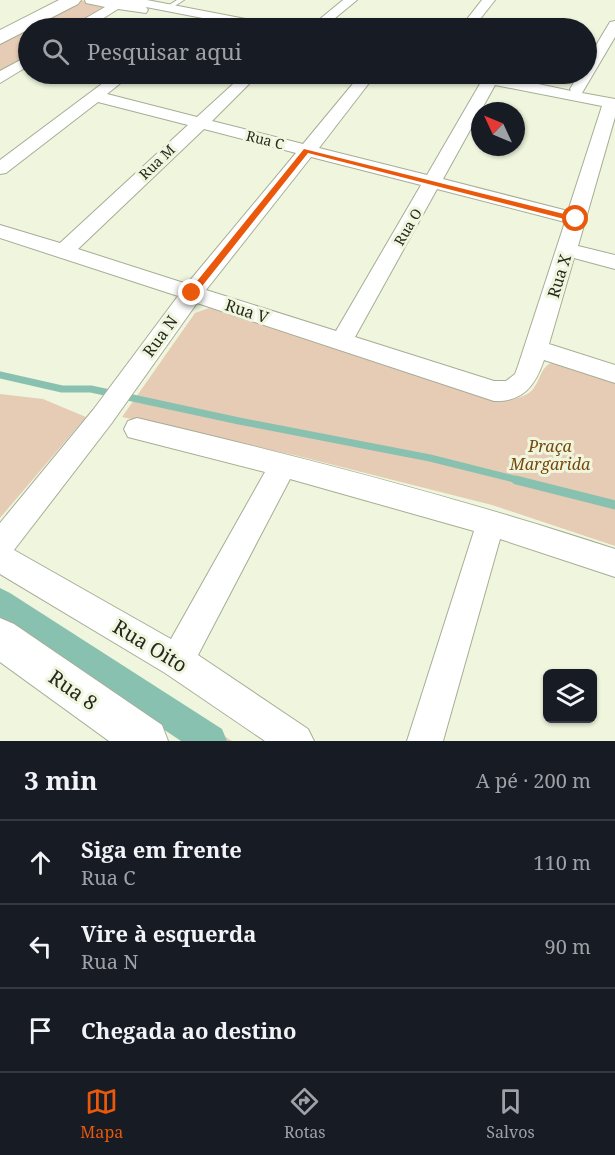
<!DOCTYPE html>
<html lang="pt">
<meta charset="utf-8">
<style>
:root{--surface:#171b24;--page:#20242c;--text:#f1f3f6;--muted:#9ea1a6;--line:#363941;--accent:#ea580c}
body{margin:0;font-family:"Noto Serif",serif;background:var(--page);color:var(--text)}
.controls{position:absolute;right:18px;bottom:18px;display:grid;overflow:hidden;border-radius:9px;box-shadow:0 2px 4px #0004}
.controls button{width:54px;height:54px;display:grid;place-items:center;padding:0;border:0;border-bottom:2px solid var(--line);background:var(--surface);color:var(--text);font:30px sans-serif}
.compass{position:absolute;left:471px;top:102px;width:54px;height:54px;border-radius:50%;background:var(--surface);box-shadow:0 2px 4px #0004;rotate:314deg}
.stop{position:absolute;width:18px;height:18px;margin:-14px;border:4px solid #ea580c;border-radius:50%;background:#fff}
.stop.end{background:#ea580c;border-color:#fff;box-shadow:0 2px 6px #0008}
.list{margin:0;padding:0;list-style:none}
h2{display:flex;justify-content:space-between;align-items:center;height:78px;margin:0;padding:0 24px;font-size:26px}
h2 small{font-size:20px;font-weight:400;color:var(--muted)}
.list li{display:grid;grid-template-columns:39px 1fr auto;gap:18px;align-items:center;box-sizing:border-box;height:84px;padding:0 24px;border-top:2px solid var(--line)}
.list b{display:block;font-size:22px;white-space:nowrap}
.list p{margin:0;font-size:20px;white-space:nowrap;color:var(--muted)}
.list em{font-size:20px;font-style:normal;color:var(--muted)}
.icon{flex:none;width:33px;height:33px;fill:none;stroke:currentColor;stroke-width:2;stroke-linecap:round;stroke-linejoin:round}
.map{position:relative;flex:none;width:615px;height:741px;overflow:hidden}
.search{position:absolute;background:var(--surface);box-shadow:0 2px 4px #0004;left:18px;right:18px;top:18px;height:66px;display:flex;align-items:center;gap:15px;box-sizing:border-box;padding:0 21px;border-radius:33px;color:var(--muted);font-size:22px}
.sheet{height:330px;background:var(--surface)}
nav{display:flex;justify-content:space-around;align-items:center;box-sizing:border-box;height:84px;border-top:2px solid var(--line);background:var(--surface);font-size:16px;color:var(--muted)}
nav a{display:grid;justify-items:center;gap:3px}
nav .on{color:var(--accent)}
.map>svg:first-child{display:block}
.green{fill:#e6ccb4}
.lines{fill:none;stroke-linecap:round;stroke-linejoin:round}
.stream-far1{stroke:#89c1b1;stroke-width:7}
.stream{stroke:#89c1b1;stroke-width:9}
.canal{fill:#89c1b1;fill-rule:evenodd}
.service-casing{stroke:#a6ad96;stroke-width:2}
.minor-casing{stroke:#a6ad96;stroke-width:2}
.tertiary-casing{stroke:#a6ad96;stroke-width:2}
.secondary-casing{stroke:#a6ad96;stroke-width:2}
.service{fill:#fff;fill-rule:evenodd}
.minor{fill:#fff;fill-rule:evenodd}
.tertiary{fill:#fff;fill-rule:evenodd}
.secondary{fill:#fff;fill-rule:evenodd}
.route{fill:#ea580c}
.labels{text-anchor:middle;stroke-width:6;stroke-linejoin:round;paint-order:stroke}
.far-street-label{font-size:14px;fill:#262920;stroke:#eff6dd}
.street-label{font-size:16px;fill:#262920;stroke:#eff6dd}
.park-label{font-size:16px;font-style:italic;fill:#77480e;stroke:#eff6dd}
.near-street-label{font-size:20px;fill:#262920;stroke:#eff6dd}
</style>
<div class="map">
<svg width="615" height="741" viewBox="0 0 615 741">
<rect width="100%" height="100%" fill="#eff6dd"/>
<path class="green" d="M79,0L110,5L73,28H28V56L0,74V43Z
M209,308L496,400C509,400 528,399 535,386C541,377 541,368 551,363L615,383V546L492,505L294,455L122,417L195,313Z
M0,394L43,399L86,417L0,518Z
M0,593L232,741H192L0,611Z"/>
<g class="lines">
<path class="stream-far1" d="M0,375L62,389H91L239,421L430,458L522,481"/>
<path class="stream" d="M516,480L615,505"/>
<path class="canal" d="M0,588L10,593L222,729L227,741H181L0,620Z"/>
<defs>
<path id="service" d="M177,0H184L170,9H166V7Z"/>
<path id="minor" d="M85,0H147L272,24L279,28H254L146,7L148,10L146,13L118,9L88,28H73L74,25L105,7L86,3Z
M343,0H357L323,28H309Z
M482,0H495L473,28H460Z
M615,21V37L582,93L615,99V117L578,246L615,255V269L574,258L549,344L615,365V383L544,360C535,386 523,402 494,401L197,303L111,424L14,550L171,639L265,472L128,437L124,429L128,421L137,418C298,456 457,497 615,549V577L500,539L443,741H407L474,531L290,479L198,655L308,729L314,741H265L165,673L0,574V523L93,410L178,296L0,238V225L60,243L188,125L98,102L6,173L0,174V160L115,74H132L107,94L197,117L244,74H259L212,121L303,144L361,74H376L319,148L427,175L481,82L457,77L455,74H491L571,91L570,89L579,74H586V62L610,22ZM495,85L602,106L568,211L443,179ZM204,129L296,153L187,284L78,249ZM311,157L421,185L336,331L206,290ZM437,189L565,222L518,366L515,374L506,381H494L355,337Z
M28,56V66L0,83V71Z"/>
<path id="tertiary" d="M0,618L14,624L162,725L168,741H109L0,662Z"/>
<path id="secondary" d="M59,0H81L78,4L0,44V30Z"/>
</defs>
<use href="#service" class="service-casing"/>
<use href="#minor" class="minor-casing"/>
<use href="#tertiary" class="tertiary-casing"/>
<use href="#secondary" class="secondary-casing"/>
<use href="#service" class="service"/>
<use href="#minor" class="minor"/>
<use href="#tertiary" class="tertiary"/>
<use href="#secondary" class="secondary"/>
</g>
<path class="route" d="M304,149L576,217L580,219L576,222L308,153L195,295H189V291Z"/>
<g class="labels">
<g class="far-street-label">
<text transform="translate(265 140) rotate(14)" y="5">Rua C</text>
<text transform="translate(157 162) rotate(-44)" y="5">Rua M</text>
<text transform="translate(408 227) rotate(-60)" y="5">Rua O</text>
</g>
<g class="street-label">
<text transform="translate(559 276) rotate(-73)" y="6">Rua X</text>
<text transform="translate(247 311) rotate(18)" y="6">Rua V</text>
<text transform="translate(160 336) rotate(-54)" y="6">Rua N</text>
</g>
<g class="park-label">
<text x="550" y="452">Praça<tspan x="550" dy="18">Margarida</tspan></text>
</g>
<g class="near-street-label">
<text transform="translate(150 646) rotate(31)" y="7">Rua Oito</text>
<text transform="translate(73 690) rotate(35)" y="7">Rua 8</text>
</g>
</g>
</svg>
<div class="controls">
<button><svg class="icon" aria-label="layers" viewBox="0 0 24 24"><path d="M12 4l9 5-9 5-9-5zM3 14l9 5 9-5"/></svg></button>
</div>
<svg class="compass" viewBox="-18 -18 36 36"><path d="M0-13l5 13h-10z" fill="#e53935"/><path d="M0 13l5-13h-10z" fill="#9ea1a6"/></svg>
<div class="stop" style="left:576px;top:219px"></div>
<div class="stop end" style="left:192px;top:293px"></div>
<div class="search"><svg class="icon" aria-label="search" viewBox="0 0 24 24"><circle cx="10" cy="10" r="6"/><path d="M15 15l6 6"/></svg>Pesquisar aqui</div>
</div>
<section class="sheet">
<h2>3 min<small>A pé · 200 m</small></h2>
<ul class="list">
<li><svg class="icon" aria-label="ahead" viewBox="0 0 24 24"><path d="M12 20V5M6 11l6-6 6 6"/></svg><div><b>Siga em frente</b><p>Rua C</p></div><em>110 m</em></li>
<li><svg class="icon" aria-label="left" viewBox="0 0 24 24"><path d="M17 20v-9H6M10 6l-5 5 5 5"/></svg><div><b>Vire à esquerda</b><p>Rua N</p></div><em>90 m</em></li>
<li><svg class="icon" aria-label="arrive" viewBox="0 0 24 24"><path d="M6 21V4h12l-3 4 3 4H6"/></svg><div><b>Chegada ao destino</b></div></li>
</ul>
</section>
<nav>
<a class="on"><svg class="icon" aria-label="map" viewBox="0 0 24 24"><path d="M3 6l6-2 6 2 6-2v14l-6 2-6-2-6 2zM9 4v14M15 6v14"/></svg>Mapa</a>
<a><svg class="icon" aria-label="directions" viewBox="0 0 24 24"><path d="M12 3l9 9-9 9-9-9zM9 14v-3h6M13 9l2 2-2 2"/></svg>Rotas</a>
<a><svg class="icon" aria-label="saved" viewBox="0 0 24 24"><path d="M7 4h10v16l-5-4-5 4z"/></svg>Salvos</a>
</nav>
